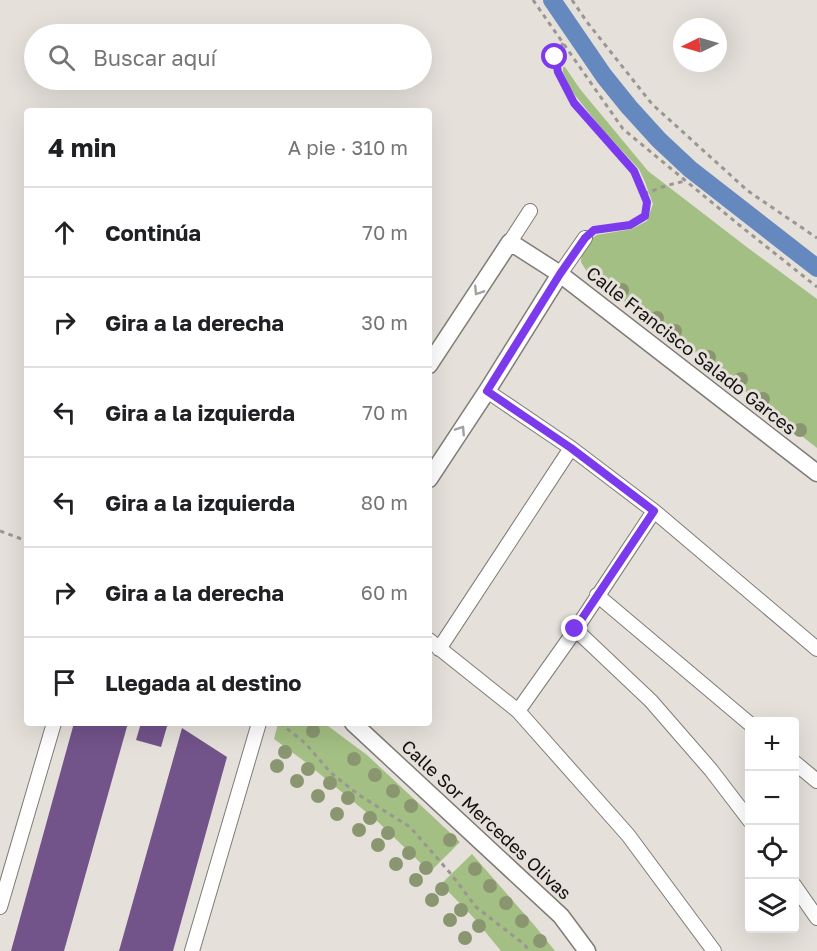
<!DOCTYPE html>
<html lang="es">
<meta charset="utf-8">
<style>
:root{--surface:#fff;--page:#f2f2f2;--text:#202124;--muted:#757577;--line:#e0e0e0}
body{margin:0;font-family:"Golos Text",sans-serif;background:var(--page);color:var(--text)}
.controls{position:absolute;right:18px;bottom:18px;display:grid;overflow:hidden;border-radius:6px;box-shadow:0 6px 24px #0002}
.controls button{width:54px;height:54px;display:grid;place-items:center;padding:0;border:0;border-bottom:2px solid var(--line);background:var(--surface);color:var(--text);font:30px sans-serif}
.compass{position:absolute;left:673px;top:18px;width:54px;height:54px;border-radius:50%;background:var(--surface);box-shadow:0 6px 24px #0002;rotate:265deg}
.stop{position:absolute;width:18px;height:18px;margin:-14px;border:4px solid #7c3aed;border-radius:50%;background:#fff}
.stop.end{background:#7c3aed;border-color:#fff;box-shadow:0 2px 6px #0008}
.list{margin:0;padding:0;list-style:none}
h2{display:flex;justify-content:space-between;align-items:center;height:78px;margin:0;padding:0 24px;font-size:26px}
h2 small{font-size:20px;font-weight:400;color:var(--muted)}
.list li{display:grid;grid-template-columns:39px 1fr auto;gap:18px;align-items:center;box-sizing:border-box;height:90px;padding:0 24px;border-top:2px solid var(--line)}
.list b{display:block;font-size:22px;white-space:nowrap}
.list em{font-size:20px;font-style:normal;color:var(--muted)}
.icon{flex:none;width:33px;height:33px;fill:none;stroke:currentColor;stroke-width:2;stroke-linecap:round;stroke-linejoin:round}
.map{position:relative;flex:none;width:817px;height:951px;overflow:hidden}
.search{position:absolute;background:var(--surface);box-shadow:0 6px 24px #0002;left:24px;top:24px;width:408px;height:66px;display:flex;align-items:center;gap:15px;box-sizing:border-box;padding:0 21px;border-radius:33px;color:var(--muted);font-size:22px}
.panel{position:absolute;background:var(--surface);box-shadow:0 6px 24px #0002;left:24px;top:108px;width:408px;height:618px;border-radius:6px}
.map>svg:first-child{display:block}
.green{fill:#a3bf83}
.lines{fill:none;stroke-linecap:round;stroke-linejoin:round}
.canal{stroke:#6589bf;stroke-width:18}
.building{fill:#72538a}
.minor-casing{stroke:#7f7b76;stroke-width:16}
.tertiary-casing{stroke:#7f7b76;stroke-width:19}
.path{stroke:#9a9692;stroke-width:3;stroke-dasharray:4.5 4.5;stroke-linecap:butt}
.minor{stroke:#fff;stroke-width:14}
.tertiary{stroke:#fff;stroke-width:16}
.tree{fill:#8a9670}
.oneway{stroke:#a1a09f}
.route{stroke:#7c3aed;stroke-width:8}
.labels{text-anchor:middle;stroke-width:6;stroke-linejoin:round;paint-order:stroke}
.street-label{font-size:18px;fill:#131110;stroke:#e5e0da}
</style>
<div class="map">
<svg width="817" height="951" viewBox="0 0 817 951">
<rect width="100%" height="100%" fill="#e5e0da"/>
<path class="green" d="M563,67H565L580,89L648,171L748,248L817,299V448L690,348L590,277L581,262L582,251L589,240L597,235L632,229L647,221L653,204L645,182L639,169L601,128L571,90L563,72Z
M278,723H324L367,755L460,842L430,872L377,821L304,761L274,739Z
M472,854L535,926L555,951H501L473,917L441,884Z"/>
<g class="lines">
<path class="canal" d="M552,0L604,76L629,107L659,140L690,169L817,268"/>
</g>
<path class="building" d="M74,723H128L64,951H11Z
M141,723H168L161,747L136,740Z
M182,728L227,757L173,951H119Z"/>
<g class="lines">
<defs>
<path id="minor" d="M510,242L530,211
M560,274L585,238
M487,391L571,448L654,511L817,649
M597,595L750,724
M575,629L651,701L711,770L750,821
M429,640L518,711L628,835L714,951
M439,649L571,448
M518,711L574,632L654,511
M794,762L817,781
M794,885L817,918
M0,907L54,723
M192,951L259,723"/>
<path id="tertiary" d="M429,365L510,242L560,274L817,473
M429,479L487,391L560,274
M353,723L561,916L587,951"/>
</defs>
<use href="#minor" class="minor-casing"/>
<use href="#tertiary" class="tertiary-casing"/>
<path class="path" d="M533,0L623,129L738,224L817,287
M572,0L587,22L652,104L748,191L817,238
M563,43L555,58L558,73L574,103L634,171L647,202L645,215L630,225L596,230
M644,194L665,186L685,181
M0,531L27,541
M280,723L305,743L331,773L359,795L410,827L451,874L476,907L525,945L529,951"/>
<use href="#minor" class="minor"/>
<use href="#tertiary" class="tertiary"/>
</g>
<g class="tree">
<circle cx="622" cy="290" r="7"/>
<circle cx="657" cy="318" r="7"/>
<circle cx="675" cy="331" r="7"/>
<circle cx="709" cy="357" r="7"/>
<circle cx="741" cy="379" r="7"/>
<circle cx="763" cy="399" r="7"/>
<circle cx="800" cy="430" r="7"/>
<circle cx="313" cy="731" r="7"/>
<circle cx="285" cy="752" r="7"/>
<circle cx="354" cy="759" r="7"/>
<circle cx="277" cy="766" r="7"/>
<circle cx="308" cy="769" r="7"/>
<circle cx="375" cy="775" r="7"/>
<circle cx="297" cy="781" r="7"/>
<circle cx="330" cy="783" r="7"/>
<circle cx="393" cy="791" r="7"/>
<circle cx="318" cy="796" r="7"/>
<circle cx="348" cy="798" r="7"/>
<circle cx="411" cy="806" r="7"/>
<circle cx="337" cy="814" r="7"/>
<circle cx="370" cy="818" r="7"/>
<circle cx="359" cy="830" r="7"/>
<circle cx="388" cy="833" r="7"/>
<circle cx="450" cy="840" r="7"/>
<circle cx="378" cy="845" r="7"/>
<circle cx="409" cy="853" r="7"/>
<circle cx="396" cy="864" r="7"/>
<circle cx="426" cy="868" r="7"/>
<circle cx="475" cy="869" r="7"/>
<circle cx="416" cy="880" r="7"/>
<circle cx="490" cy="886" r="7"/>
<circle cx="442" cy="889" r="7"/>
<circle cx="432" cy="900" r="7"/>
<circle cx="506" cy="903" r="7"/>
<circle cx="461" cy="910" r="7"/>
<circle cx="450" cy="920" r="7"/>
<circle cx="522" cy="921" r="7"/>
<circle cx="479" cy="926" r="7"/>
<circle cx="465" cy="938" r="7"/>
<circle cx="540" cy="941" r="7"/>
</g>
<defs><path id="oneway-chevron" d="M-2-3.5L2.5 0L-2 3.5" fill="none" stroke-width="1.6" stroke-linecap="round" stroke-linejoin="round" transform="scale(1.5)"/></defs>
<g class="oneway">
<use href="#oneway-chevron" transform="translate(478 291) rotate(123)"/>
<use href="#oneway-chevron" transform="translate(461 430) rotate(-57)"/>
</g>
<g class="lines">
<path class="route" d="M555,57L558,72L574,103L634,171L647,202L645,216L630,225L594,230L585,238L560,274L487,391L571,448L654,511L575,629"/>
</g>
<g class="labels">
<g class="street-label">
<text transform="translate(691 351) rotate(38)" y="6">Calle Francisco Salado Garces</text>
<text transform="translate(486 820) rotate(43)" y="6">Calle Sor Mercedes Olivas</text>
</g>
</g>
</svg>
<div class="controls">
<button>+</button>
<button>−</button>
<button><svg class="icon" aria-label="locate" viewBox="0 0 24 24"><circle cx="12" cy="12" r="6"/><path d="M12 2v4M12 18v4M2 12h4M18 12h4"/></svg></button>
<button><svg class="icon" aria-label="layers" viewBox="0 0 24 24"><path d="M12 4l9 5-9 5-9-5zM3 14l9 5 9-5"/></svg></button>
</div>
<svg class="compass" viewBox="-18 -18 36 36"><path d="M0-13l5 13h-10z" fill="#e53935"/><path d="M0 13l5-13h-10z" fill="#757577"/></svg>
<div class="stop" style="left:555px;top:57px"></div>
<div class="stop end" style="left:575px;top:629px"></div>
<div class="search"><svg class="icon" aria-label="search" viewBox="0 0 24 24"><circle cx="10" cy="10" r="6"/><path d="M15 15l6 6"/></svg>Buscar aquí</div>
<section class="panel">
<h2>4 min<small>A pie · 310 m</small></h2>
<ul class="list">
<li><svg class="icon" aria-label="ahead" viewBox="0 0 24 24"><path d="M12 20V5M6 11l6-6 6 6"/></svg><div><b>Continúa</b></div><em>70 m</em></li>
<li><svg class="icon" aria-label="right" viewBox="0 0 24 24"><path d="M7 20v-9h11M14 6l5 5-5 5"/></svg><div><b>Gira a la derecha</b></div><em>30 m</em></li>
<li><svg class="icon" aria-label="left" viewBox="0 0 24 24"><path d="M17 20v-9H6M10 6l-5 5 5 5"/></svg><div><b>Gira a la izquierda</b></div><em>70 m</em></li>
<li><svg class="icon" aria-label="left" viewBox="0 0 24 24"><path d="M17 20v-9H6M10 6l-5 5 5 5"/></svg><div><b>Gira a la izquierda</b></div><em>80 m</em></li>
<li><svg class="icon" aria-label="right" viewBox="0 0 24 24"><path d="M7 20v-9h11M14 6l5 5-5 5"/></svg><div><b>Gira a la derecha</b></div><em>60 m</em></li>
<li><svg class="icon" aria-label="arrive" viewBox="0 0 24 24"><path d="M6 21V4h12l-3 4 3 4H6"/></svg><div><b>Llegada al destino</b></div></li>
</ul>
</section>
</div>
